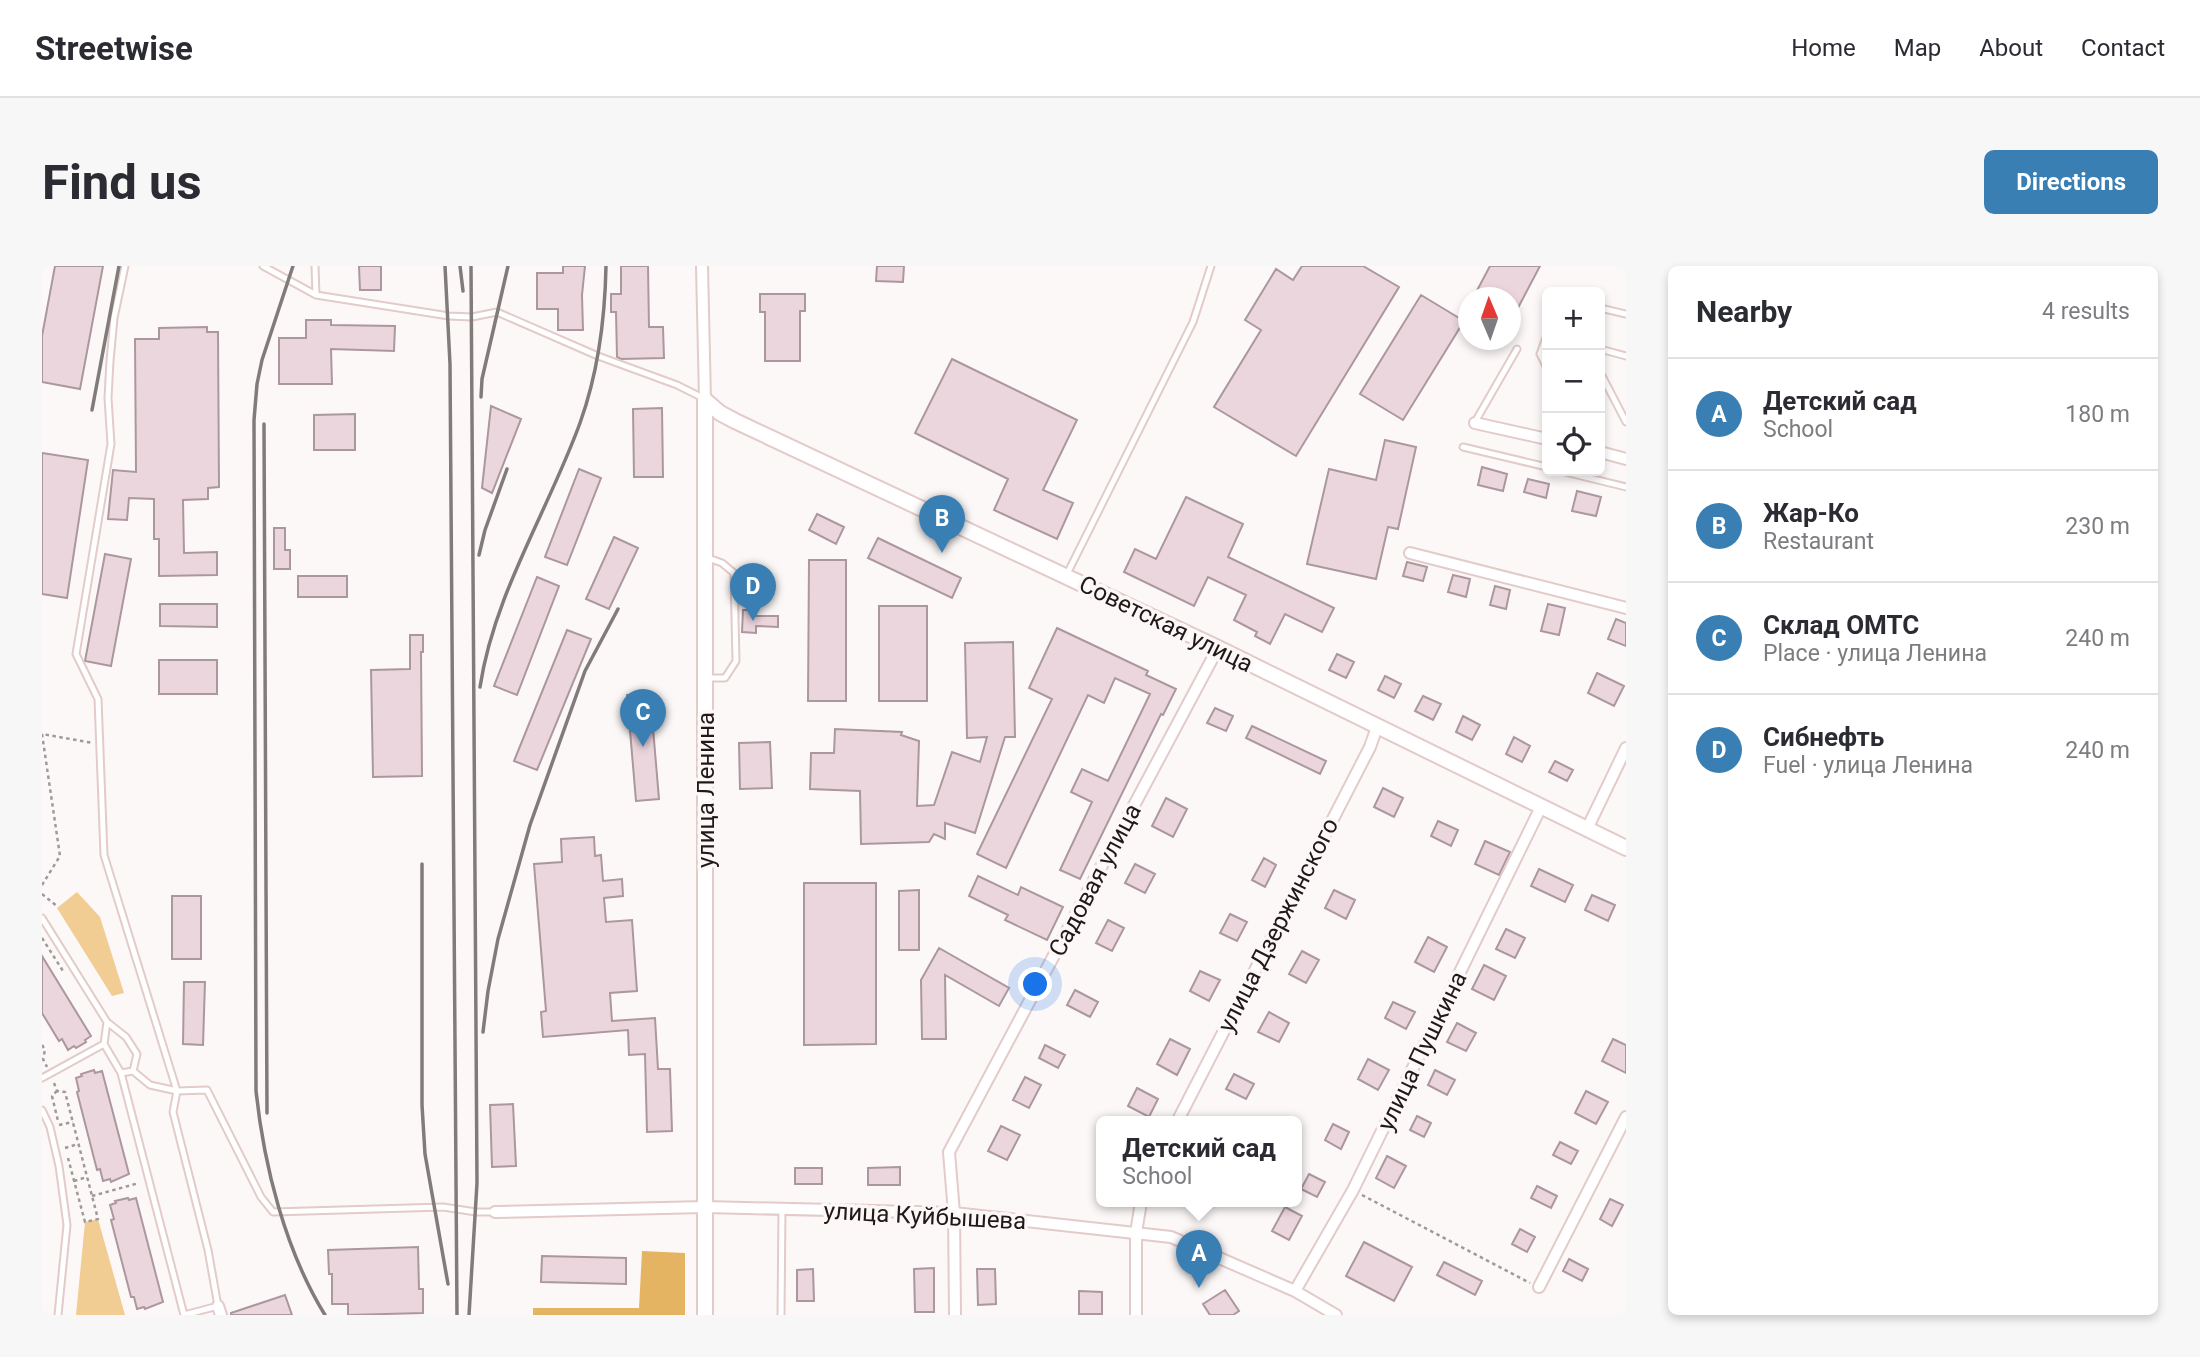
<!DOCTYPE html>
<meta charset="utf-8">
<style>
:root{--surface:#fff;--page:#f7f7f7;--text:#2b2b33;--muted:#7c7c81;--line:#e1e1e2;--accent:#397fb4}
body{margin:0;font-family:Roboto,sans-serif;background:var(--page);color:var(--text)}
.controls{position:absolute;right:21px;top:21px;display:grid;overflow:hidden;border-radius:10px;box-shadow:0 4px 10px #0003}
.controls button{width:63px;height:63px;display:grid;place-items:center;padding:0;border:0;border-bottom:2px solid var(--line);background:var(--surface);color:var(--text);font:35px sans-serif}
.compass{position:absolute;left:1416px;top:21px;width:63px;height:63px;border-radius:50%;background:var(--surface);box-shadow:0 4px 10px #0003;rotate:358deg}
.you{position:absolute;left:994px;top:719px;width:24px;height:24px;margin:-18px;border:5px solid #fff;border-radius:50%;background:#1a73e8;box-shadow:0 0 0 10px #1a73e833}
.badge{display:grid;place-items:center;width:46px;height:46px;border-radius:50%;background:var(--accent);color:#fff;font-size:23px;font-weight:700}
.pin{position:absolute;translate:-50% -58px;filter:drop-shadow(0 2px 4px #0008)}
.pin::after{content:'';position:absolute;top:37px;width:24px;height:21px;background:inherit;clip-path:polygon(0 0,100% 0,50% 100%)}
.popup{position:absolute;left:1054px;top:850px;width:206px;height:91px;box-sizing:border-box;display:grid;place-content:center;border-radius:10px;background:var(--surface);filter:drop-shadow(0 2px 5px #0005);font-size:23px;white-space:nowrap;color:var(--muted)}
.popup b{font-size:26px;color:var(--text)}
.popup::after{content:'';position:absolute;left:50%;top:100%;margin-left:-14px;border:14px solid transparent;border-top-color:var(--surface)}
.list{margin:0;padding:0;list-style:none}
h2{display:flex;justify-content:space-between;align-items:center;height:91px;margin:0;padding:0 28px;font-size:30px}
h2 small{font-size:23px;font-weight:400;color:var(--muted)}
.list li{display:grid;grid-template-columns:46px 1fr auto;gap:21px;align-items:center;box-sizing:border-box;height:112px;padding:0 28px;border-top:2px solid var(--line)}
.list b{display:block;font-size:26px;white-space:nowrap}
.list p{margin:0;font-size:23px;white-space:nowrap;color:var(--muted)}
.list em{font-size:23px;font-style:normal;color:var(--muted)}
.icon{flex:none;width:38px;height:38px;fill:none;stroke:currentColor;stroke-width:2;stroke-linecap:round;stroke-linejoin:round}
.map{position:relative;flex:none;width:1584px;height:1049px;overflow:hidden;border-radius:10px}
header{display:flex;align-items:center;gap:42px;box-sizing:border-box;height:98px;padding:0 35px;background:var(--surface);border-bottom:2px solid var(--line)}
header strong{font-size:33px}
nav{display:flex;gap:38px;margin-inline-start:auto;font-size:24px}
.intro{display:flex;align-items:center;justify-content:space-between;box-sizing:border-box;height:168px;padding:0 42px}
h1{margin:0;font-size:49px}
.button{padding:18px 32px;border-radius:10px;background:var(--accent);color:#fff;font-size:24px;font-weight:700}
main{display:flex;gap:42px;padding:0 42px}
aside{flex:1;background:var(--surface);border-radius:10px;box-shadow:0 4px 10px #0003}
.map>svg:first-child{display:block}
.green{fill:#f1cc93}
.forest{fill:#e5b463}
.building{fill:#ecd6de;stroke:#ab979e;stroke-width:2}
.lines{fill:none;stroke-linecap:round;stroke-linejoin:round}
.lane-casing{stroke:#e2cbc9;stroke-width:9}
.street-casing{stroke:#e2cbc9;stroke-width:14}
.secondary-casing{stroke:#e2cbc9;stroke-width:18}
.path{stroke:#a09999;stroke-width:2.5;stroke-dasharray:3.5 3.5;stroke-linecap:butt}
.lane{stroke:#fff;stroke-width:5}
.street{stroke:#fff;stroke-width:10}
.secondary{stroke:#fff;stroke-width:14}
.rail{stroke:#827b7b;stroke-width:3.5}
.labels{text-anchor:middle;stroke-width:7;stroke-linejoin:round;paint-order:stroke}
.street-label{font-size:24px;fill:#211818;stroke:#fdf8f8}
</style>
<header>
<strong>Streetwise</strong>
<nav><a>Home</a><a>Map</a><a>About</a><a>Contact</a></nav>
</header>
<div class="intro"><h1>Find us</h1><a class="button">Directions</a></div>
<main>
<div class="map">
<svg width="1584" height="1049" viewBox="0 0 1584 1049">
<rect width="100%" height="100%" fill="#fdf8f8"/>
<path class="green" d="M35,626L58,651L82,727L70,730L15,642Z
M56,953L83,1049H34L43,956Z"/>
<path class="forest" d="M600,985L643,987V1049H491V1042H597Z"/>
<path class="building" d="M13,0H61L38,123L0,116V70Z
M317,0H339V24H318Z
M521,0H543L540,29L541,64H516V43H495V7H521Z
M579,0H606L607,61H621L622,92L579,93L575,91L574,46H569V28H579Z
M835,0H862L861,16L834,15Z
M1260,0H1321L1357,21L1254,190L1172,141L1219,64L1203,54L1234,3L1251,14Z
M1448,0H1498L1468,57V32H1431Z
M718,28H763V45H758V95H723V46H718Z
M1379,29L1422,55L1361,154L1318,128Z
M264,54H289V59L353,60L352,85L289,83L290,118H237V72H264Z
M165,61V66H176L177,221L166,222V233L141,234L142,287L175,286V309L117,310V273H112V233L87,232L85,254L66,253L71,204L94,206L93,73H117V62Z
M910,93L1035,154L1001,224L1031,237L1015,273L952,244L966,213L873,167Z
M449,140L479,153L450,227L440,222Z
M620,142L621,211H592L591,143Z
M313,148V184H272V149Z
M1343,174L1374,181L1356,263L1346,261L1334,313L1265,298L1287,203L1334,214Z
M0,187L46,194L25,332L0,328Z
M1440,201L1465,208L1461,225L1436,219Z
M537,203L559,212L525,299L503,291Z
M1486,213L1507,218L1504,232L1482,226Z
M1535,225L1559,231L1554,250L1530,245Z
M1144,231L1201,258L1186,291L1292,342L1280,366L1243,348L1228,378L1213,370L1215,366L1192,354L1204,329L1166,311L1152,340L1082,306L1093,283L1114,293Z
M775,248L802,261L794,278L767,264Z
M232,262H243V284H248V303H232Z
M572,271L596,282L567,343L544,333Z
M836,272L919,312L910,332L826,292Z
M63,288L89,293L69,400L43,395Z
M767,294H804V435H766Z
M1365,296L1385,301L1381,315L1361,310Z
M1411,309L1428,313L1424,331L1406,326Z
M256,310H305V331H256Z
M495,311L517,320L475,429L452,420Z
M1453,320L1468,324L1464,343L1448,339Z
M118,338H175V361L118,360Z
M1506,338L1523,342L1517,369L1499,365Z
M837,340H885V435H837Z
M701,344H714V350H736V361L714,360V367L700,366Z
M1574,353L1584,357V380L1566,373Z
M1015,362L1106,405L1104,409L1134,423L1121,449L1119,448L1038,613L1018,604L1050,536L1029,526L1040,503L1066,515L1108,428L1073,412L1062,437L1046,429L964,602L935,588L1010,433L987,422Z
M525,364L549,373L495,504L472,495Z
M368,369H381V386H379L380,510L331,511L329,404L368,403Z
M971,376L973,471H963L933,567L903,557V573L892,568L887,576L819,578L818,525L768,523L769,487H792L793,463L860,466L859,469L877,475L875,540L892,539L910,486L938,496L945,471L925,472L923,377Z
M1295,388L1312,396L1304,412L1287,404Z
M117,394H175V428H117Z
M1555,407L1582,420L1572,440L1546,427Z
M1343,410L1359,418L1352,432L1336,424Z
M608,427L617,533L594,535L585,429Z
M1381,430L1399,438L1391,454L1373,445Z
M1173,442L1191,450L1184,465L1165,457Z
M1421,450L1438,459L1430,474L1414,466Z
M1210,460L1284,495L1278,508L1204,472Z
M1472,471L1488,480L1480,496L1464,488Z
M728,476L730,522L698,523L697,477Z
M1513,495L1531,504L1525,515L1507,506Z
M1341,522L1361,532L1352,551L1332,541Z
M1124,532L1145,543L1131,571L1110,560Z
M1396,555L1416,564L1409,580L1389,570Z
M552,571L553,590L559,589L561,615L580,613L581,630L562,632L564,656L590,654L595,725L568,727L570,755L613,752L616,803H628L630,865L605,866L603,788L587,789L586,764L501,771L499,746L504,745L492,598L520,596L519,573Z
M1443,575L1468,586L1457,609L1433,598Z
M1222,592L1234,599L1223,621L1210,614Z
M1093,598L1113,608L1103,627L1083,617Z
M1497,603L1531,619L1523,636L1489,620Z
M936,610L976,629L979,621L1021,641L1005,674L963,654L966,649L927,630Z
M762,617H834V778L762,779Z
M877,624V684H857V625Z
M1292,624L1313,634L1304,653L1283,642Z
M1550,629L1573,639L1566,655L1543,644Z
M130,630H159V693H130Z
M1188,648L1205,656L1195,675L1178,667Z
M1066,654L1082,662L1070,685L1054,677Z
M1464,663L1483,672L1473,692L1454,683Z
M1386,671L1405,681L1392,706L1373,696Z
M897,682L967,722L957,740L903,709L904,773H880L879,714Z
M1260,685L1277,694L1264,717L1247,708Z
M0,690L49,770L43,774L44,776L34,782L32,780L26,784L20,773L17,775L0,747Z
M1442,699L1464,710L1452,734L1430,723Z
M1158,705L1178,714L1167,735L1148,725Z
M142,716H163L161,779L141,778Z
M1033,724L1056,736L1048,751L1025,739Z
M1351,736L1373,746L1364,763L1343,752Z
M1227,746L1247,757L1237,776L1216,766Z
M1415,757L1434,767L1424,785L1405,776Z
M1128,773L1148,783L1135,809L1115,798Z
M1571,773L1584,779V807L1560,795Z
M1003,779L1023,789L1016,802L997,792Z
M1326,793L1347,804L1336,824L1316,813Z
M52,804L53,807L60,805L87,908L69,916L68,913L61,915L58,903L55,904L35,826L37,825L34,812L40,810L39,808Z
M1393,804L1413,814L1405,829L1386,819Z
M1192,808L1212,818L1204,833L1184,823Z
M983,811L999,819L987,842L971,834Z
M1095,822L1116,833L1107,851L1086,840Z
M1544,825L1566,836L1554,858L1533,847Z
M471,838L474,900L450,901L448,839Z
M1375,850L1389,857L1382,871L1368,864Z
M1291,858L1307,866L1299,883L1283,874Z
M959,860L978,869L965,894L946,885Z
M1518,876L1536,885L1529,898L1511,889Z
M1345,890L1364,900L1352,922L1334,912Z
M858,901V919H826V902Z
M753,902H780V918H753Z
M1267,908L1283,916L1275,931L1259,923Z
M1495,920L1515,930L1509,942L1489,932Z
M86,932L87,934L94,932L121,1036L103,1043L102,1041L95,1043L92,1031H89L69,954L72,953L68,939L74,937L73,935Z
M1568,933L1581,939L1570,960L1558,953Z
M1243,941L1260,950L1247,974L1230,965Z
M1478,963L1493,971L1485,986L1470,978Z
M1322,976L1370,1001L1352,1035L1304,1010Z
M376,981L377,1023H381V1047L306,1049V1038H290V1008H287L286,984Z
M500,990L584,992V1018L499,1016Z
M1527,993L1546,1003L1540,1015L1521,1005Z
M1402,996L1440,1015L1433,1029L1395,1009Z
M892,1002V1046H873L872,1003Z
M771,1003L772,1035H755V1004Z
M935,1003H953L954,1038L936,1039Z
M1183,1024L1197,1045L1191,1049H1168L1161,1038Z
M1037,1025L1060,1026V1048H1037Z
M243,1029L250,1049H189V1047Z"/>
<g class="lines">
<defs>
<path id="lane" d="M221,0L274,29L407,50L430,51L455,46L556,90L635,119L661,132
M273,0L274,29
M1558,42L1584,48
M1505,69L1498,88L1505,102
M1558,83L1584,90
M1558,106L1584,156
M1433,156L1475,83
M1421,181L1505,201
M1519,205L1584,221
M1024,310L1151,56L1169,0
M665,412H683L694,395L692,307L680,297L666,292
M0,652L65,756L84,771L95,788L91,805L79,807
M65,756L62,778L79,807L142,1049L176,1040L166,984L131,846L135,825L62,589L56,433L34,388L69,178L66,132L68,95L72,52L83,0
M91,805L108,819L135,825L165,824L219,931L231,946L401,941L434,946H453
M0,812L62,778
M0,844L8,861L17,900L25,959L16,1049
M739,1049L740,943"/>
<path id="street" d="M660,0L663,134
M1433,157L1505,173
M1558,186L1584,193
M1368,287L1584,342
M1545,563L1584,482
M1135,856L1328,481L1335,461
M453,946L663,941L912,947L1129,971L1253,1025L1294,1049
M1497,1021L1584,851
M1253,1025L1311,924L1499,541
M176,1040L179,1049
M913,1049L912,947L907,886L1176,382
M1094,1049V967L1099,936"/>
<path id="secondary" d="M663,134L678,147L693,155L1176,382L1584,582
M663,1049V134"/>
</defs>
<use href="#lane" class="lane-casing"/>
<use href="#street" class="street-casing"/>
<use href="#secondary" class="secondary-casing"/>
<path class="path" d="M0,619L18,590L0,468L51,477
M0,628L16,641
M0,672L21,705
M0,779L3,784L1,793L5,801
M12,817L15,825L23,826L56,953L43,956L26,892
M15,825L10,830L16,855
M17,859L31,856
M23,882L36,878
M32,915L45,911
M1320,929L1488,1017
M50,930L97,917"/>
<use href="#lane" class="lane"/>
<use href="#street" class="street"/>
<use href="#secondary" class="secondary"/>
<path class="rail" d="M251,0L220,94L215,118L212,154L214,825C222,900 243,984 283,1049
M403,0L408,98L415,1049
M418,0L421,25
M439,131L440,113L466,0
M50,144L77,0
M222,158L225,847
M437,289L443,264L465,203
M438,421C452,328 506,245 538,157C556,107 563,54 564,0
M380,598V839L383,888L406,1018
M441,766L446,725L456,673L488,559L543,405L576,343
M427,1049L435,917L429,0"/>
</g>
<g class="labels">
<g class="street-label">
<text transform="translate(1124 358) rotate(26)" y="8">Советская улица</text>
<text transform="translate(664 524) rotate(-90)" y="8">улица Ленина</text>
<text transform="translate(1053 614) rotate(-62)" y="8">Садовая улица</text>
<text transform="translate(1236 659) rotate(-63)" y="8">улица Дзержинского</text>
<text transform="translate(1380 785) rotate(-64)" y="8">улица Пушкина</text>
<text transform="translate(883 950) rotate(3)" y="8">улица Куйбышева</text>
</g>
</g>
</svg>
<div class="controls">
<button>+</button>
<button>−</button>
<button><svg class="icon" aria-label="locate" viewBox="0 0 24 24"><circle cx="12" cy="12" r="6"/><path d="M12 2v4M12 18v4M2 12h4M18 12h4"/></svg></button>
</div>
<svg class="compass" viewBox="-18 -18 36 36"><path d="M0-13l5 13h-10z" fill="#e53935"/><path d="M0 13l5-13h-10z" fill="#7c7c81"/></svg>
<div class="you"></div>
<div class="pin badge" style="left:1157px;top:1022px">A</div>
<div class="popup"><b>Детский сад</b>School</div>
<div class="pin badge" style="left:900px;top:287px">B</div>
<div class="pin badge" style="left:601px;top:481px">C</div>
<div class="pin badge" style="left:711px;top:355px">D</div>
</div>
<aside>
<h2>Nearby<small>4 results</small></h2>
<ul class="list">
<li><span class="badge">A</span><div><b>Детский сад</b><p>School</p></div><em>180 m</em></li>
<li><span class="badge">B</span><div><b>Жар-Ко</b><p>Restaurant</p></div><em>230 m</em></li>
<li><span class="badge">C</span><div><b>Склад ОМТС</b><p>Place · улица Ленина</p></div><em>240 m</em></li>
<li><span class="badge">D</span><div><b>Сибнефть</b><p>Fuel · улица Ленина</p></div><em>240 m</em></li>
</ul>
</aside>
</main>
